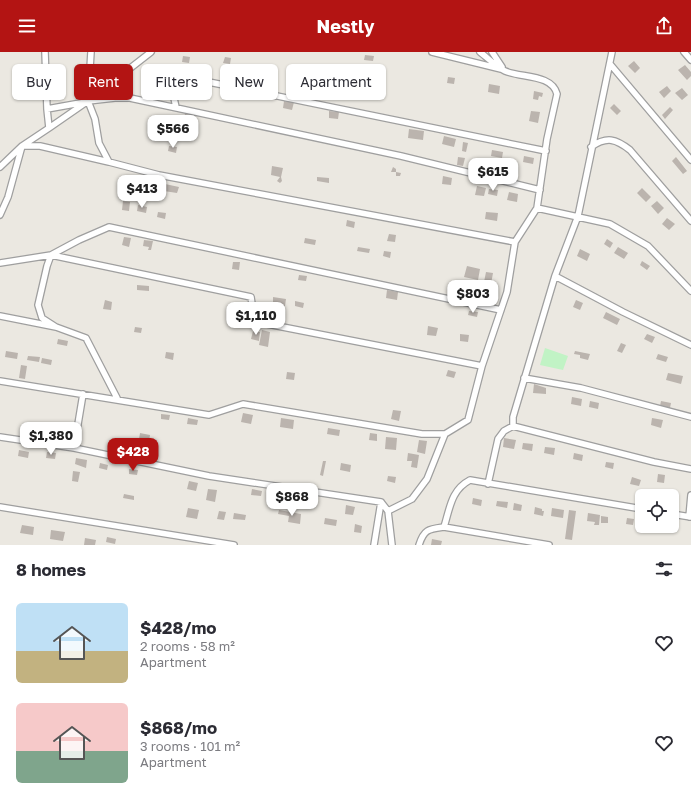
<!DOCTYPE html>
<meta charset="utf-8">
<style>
body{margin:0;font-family:"Golos Text",sans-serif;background:#f2f2f3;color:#2b2b33;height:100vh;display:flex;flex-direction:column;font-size:15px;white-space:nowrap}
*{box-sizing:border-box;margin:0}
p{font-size:13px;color:#7c7c81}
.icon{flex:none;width:22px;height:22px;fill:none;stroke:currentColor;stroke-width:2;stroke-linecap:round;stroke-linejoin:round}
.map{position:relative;height:493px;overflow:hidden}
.side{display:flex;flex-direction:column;background:#fff;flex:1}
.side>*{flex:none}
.banner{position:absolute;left:12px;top:12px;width:400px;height:36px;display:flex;gap:8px}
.fabs{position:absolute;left:635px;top:437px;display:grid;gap:8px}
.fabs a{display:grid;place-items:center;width:44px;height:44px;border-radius:6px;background:#fff;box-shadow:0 1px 3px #0004;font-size:20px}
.price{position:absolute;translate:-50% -34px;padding:0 9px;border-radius:8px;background:#fff;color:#222;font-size:13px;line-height:26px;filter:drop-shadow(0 1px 2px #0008)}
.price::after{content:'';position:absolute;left:50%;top:24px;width:12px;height:9px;margin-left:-6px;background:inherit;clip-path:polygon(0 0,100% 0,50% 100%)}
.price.selected{background:#b31413;color:#fff}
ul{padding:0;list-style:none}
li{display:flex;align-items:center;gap:12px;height:100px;padding:0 16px}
li span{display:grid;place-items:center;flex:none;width:112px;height:80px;border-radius:6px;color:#555}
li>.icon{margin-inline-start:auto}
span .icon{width:48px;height:48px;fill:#fffc;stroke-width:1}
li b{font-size:17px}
h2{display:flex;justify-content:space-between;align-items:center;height:48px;padding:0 16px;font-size:17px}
.pill{padding:0 14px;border-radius:6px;background:#fff;box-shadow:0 1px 3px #0004;font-size:14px;line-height:36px}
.pill.selected{background:#b31413;color:#fff}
header{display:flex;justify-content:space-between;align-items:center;height:52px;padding:0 16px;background:#b31413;color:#fff;font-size:18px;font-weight:700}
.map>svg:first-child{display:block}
.park{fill:#c1f3c5}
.building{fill:#bbb4ae}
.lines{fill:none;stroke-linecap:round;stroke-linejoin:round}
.minor-casing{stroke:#9f9f9f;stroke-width:8}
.minor{stroke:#fff;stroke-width:5.5}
</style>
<header><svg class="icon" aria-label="menu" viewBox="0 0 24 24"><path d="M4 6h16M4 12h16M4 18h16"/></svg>Nestly<svg class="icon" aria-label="share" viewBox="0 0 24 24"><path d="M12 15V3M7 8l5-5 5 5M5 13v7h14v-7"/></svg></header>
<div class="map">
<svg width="691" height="493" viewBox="0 0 691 493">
<rect width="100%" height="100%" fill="#ebe8e1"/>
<path class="park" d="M545,296L568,304L563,318L540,313Z"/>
<path class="building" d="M365,3L374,4L373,9L364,8Z
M183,4L190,5L189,11L182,10Z
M225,5L231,6L230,12L223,11Z
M634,9L640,16L635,21L628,14Z
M685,13L691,20V24L687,28L678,18Z
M288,15L297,17L296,24L287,22Z
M323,23L337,24L335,32L322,29Z
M339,24L348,27L347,33L337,32Z
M448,25L455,26L454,32L447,31Z
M489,32L500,34L499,42L488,40Z
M667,34L671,39L664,46L659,40Z
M682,36L688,43L682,48L675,41Z
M534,39L543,41L542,45L539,44L538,48L533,47Z
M232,40L239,41L238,47L231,46Z
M284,49L294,50L292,58L283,56Z
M614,52L621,59L617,63L610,56Z
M670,55L673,58L665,67L662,63Z
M329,59L339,60L338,67L329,66Z
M531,59L540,60L538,71L529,69Z
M185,62L190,63L188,72L175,69L176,64L184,65Z
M172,74L179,76L178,82L171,80Z
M409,77L424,79L423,88L408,86Z
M444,84L456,87L454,95L442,92Z
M463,90L468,91L466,100L462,99Z
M169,94L177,95L176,101L168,99Z
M492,98L503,100L502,106L491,104Z
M524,104L534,106L533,112L523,110Z
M458,105L465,106L463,114L457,113Z
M676,105L687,119L683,122L672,109Z
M272,114L283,116L281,125L282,129L280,131L277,129L280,125L271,123Z
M393,115L396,117V120L401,121L400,124H396V120H391Z
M443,124L452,126L451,133L442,132Z
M317,125L329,126V131L317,129Z
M165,132L179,135L177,141L164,139Z
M477,134L486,136L484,144L475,143Z
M642,136L651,145L646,150L637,141Z
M489,137L498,138L497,144L488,142Z
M509,140L518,142L517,150L507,148Z
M123,149L130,150L129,159L122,158Z
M657,149L664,156L658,162L651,154Z
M138,153L147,155L146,161L137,159Z
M158,160L166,161L165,167L157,165Z
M486,160L498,161L497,169L485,167Z
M667,166L675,172L669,178L662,172Z
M347,168L355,170L354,176L346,174Z
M389,182L396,183L395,190L387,189Z
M124,185L131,186L129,195L122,193Z
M305,186L316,188L315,193L304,191Z
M607,187L613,191L610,196L604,192Z
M144,188L153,189L151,198H148L149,195L143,194Z
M358,195L370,197L369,201L357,199Z
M618,195L628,201L624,207L614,201Z
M580,197L590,202L587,209L577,204Z
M384,199L391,200L390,206L383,204Z
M642,209L650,214L647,218L640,213Z
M233,210H240L239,218L232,217Z
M467,214L480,217L478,228L464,225Z
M486,220L493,221L491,232L484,230Z
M299,223L307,224L306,229L298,228Z
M137,233L149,234V239L137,238Z
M387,238L398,240L397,248L386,246Z
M273,245L286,247L285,254L273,252Z
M105,248L112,250L111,258L103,257Z
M576,248L583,251L580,258L573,255Z
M295,249L304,251L303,256L295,254Z
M469,259L478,260L477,265L468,263Z
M606,260L620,267L617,273L603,266Z
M428,274L438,276L436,284L427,283Z
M135,275L142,276L141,281L134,280Z
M262,278L270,280L268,295L259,293Z
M253,279L260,280L259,289L251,287Z
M460,282L469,283L468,290L460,289Z
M647,282L655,285L652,291L644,287Z
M58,287L68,289L67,294L57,292Z
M621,291L626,293L622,301L617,299Z
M6,299L18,301L17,307L5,305Z
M575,299L590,302L588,308L580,306V303L574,302Z
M166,300L174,301L173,308L165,306Z
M658,302L668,305L666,310L656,307Z
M28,304L40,305L39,310L27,308Z
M42,306L52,308L51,313L41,311Z
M21,313L27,314L25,327L19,326Z
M448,318L456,320L454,326L446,324Z
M287,320L295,321L294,328L286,327Z
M668,321L683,324L681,332L666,328Z
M534,332L546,336V342L533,341Z
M572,345L582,347L581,354L571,352Z
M590,349L599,351L598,357L589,355Z
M661,349L671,351L670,356L660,354Z
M393,358L401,359L399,369L391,367Z
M243,361L253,363L251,372L241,370Z
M161,362L170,363L169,368L161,367Z
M188,366L198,368L197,373L187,372Z
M281,366L294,368L293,377L280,375Z
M652,366L663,368L661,376L651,373Z
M328,376L340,378L339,384L327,382Z
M140,381L150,383L149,389L139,387Z
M370,381L377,382V389L369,388Z
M386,385L397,386L396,398L385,397Z
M504,386L516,388L514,397L503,395Z
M419,388L427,389L425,402L417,400Z
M523,391L533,392L532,399L522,397Z
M545,395L555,396L554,403L544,401Z
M19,398L29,400L28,406L18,404Z
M47,400L56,401L55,407L46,406Z
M408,401L419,403L417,416L411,415L412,409H407Z
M574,401L583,403L582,409L573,407Z
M76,406L87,408L86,416L75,412Z
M323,409H326L323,424L320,423Z
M606,410L614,411L613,417L605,415Z
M100,411L108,413L107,418L99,416Z
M341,411L351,413L350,420L340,418Z
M129,417L138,418L137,423L129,422Z
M73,419L80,420L78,430L72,429Z
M658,422L665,423L664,431L657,430Z
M388,424L396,425L395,431L387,429Z
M632,425L641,428L639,434L630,432Z
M189,429L198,431L196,439L187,437Z
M208,437L217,438L215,450L206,448Z
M252,437L262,439L261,444L251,443Z
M124,442L134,444V448L123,446Z
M473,446L482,448L481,454L472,452Z
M497,449L508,450L507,456L496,454Z
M514,451L522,453L521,459L513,458Z
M346,453L355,455L353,463L345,462Z
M535,455L542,457V459H544L543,464L534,462Z
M188,456L199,458L197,467L186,465Z
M552,456L564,458L563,466L551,464Z
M279,458L301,462L300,472L288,470L289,464L278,462Z
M569,458L576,459L572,488L565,487Z
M219,459L226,460L224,468L217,467Z
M234,461L246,463L245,468L233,467Z
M588,461L600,463L599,473H594L595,470L587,469Z
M601,464L608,465V471H601Z
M325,466L337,468L336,474L324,472Z
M627,466L634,467L633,473L626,472Z
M355,472L362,474L361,481L354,480Z
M22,473L34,475L33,483L20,481Z
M51,478L65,480L63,489L50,487Z
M107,485L116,487L115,492L106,490Z
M85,486L96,488L95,493H84Z
M432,487L442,489L441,493H431Z"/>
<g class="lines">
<g class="minor-casing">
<path id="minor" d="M432,0L501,17
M492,0L502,15
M684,0L691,8
M610,12L691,108
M88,49L91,0
M176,55L173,42L175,29L184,23L194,27L546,99
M47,57L86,50
M49,76L88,49L151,0
M591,95C607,84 616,87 630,98L691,169
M0,115L22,94L49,76L47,57L45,0
M537,156L610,172L648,194L691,239
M0,163L8,145L22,94H40L109,110
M515,190L159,123L109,110L99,91L95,67L88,49L115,46H130L401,104L540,138
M0,211L51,203L251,245L254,266L257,270L482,314
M555,224L623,260L691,293
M0,264L56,275L86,286L117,346
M56,275L42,266L38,253L47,214L51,203L79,188L109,175L501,258
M524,326L581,336L691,365
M0,329L209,363L243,352L422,382H445L468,368L482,314L507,240L515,190L537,156L547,87L557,42C552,22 521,26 505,19C496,15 488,6 480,0
M513,374V365L555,224L578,164L612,0
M0,385L74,396L209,424L381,450L388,459L392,493
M74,396L83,342
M488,432L498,387L504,379L513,374L654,410L691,417
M0,455L234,493
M388,459L412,447L427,427L445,382
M672,462L691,465
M689,465L691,443
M444,475L549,493
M374,493L381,450
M419,493C424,477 429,477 444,475C450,456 451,438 470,428L642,457"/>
</g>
<use href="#minor" class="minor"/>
</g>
</svg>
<div class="fabs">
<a><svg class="icon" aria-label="locate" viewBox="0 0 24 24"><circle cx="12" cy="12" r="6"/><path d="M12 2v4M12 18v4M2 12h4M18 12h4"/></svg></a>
</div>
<b class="price" style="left:173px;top:97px">$566</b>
<b class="price" style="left:493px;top:140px">$615</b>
<b class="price" style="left:142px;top:157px">$413</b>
<b class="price" style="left:473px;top:262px">$803</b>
<b class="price" style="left:256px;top:284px">$1,110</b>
<b class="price" style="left:51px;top:404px">$1,380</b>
<b class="price selected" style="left:133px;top:420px">$428</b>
<b class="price" style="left:292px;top:465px">$868</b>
<div class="banner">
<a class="pill">Buy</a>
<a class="pill selected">Rent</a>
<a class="pill">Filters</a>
<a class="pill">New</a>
<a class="pill">Apartment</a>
</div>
</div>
<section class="side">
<h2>8 homes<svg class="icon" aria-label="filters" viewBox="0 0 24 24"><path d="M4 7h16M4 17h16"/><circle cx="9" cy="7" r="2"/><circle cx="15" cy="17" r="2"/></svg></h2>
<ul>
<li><span style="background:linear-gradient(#bfe0f5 60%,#c2b280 0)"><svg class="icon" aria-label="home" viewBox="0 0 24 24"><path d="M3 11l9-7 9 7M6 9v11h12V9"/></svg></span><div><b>$428/mo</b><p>2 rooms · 58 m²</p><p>Apartment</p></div><svg class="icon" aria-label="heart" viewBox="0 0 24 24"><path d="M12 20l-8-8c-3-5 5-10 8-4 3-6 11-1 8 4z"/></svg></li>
<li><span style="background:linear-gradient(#f6c9c9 60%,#7fa58c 0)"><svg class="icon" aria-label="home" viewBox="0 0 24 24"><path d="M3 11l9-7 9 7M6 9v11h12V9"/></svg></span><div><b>$868/mo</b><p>3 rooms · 101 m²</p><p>Apartment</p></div><svg class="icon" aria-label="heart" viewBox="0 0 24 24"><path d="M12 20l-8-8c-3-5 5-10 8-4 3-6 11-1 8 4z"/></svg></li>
</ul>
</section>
